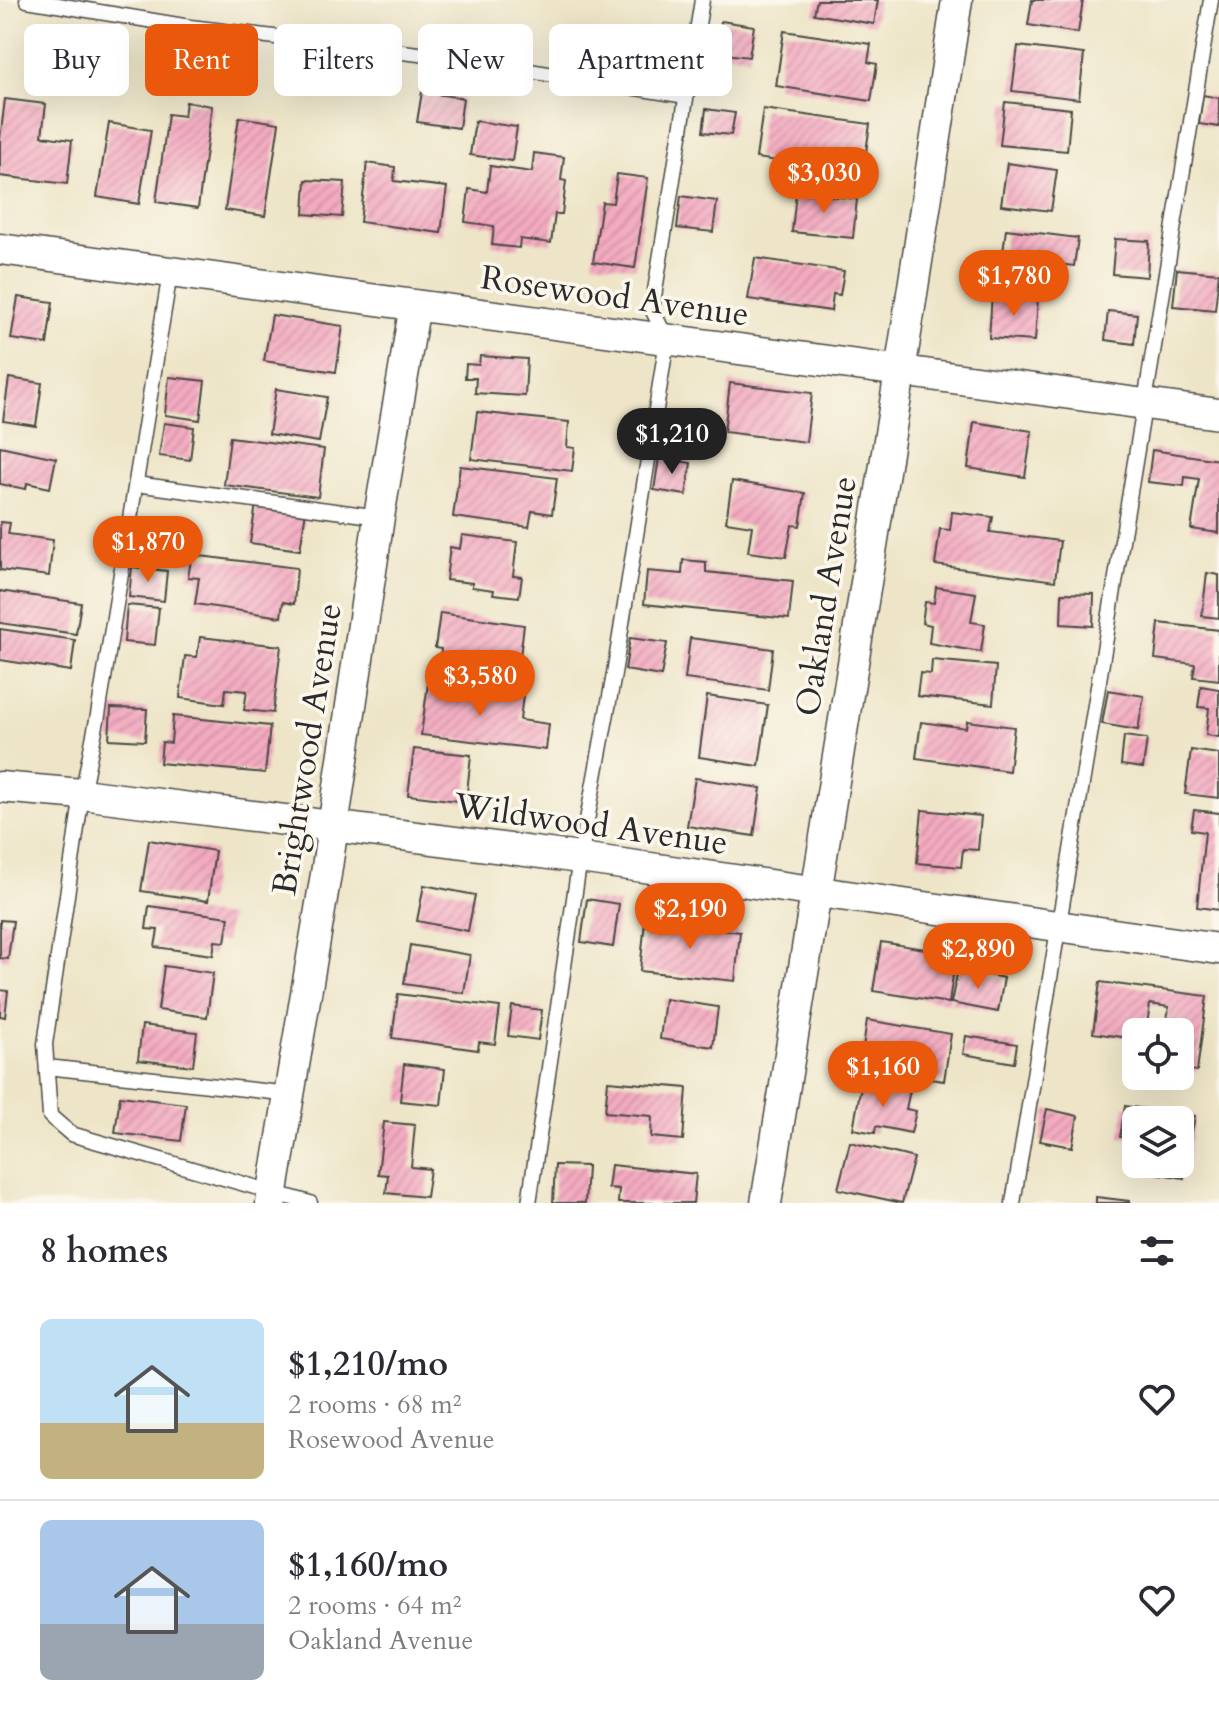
<!DOCTYPE html>
<meta charset="utf-8">
<style>
body{margin:0;font-family:Cardo,serif;background:#f7f7f7;color:#2b2b33;height:100vh;display:flex;flex-direction:column;font-size:30px;white-space:nowrap}
*{box-sizing:border-box;margin:0}
p{font-size:26px;color:#7c7c81}
.icon{flex:none;width:44px;height:44px;fill:none;stroke:currentColor;stroke-width:2;stroke-linecap:round;stroke-linejoin:round}
.map{position:relative;height:1203px;overflow:hidden}
.details{display:flex;flex-direction:column;background:#fff;flex:1}
.details>*{flex:none}
.hud{position:absolute;left:24px;top:24px;width:800px;height:72px;display:flex;gap:16px}
.tools{position:absolute;left:1122px;top:1018px;display:grid;gap:16px}
.tools a{display:grid;place-items:center;width:72px;height:72px;border-radius:12px;background:#fff;box-shadow:0 8px 32px #0002;font-size:40px}
.price{position:absolute;translate:-50% -68px;padding:0 18px;border-radius:28px;background:#ea580c;color:#fff;font-size:26px;line-height:52px;filter:drop-shadow(0 2px 4px #0008)}
.price::after{content:'';position:absolute;left:50%;top:48px;width:24px;height:18px;margin-left:-12px;background:inherit;clip-path:polygon(0 0,100% 0,50% 100%)}
.price.selected{background:#222;color:#fff}
ul{padding:0;list-style:none}
li{display:flex;align-items:center;gap:24px;height:200px;padding:0 40px}
li+li{border-top:2px solid #e1e1e2}
li span{display:grid;place-items:center;flex:none;width:224px;height:160px;border-radius:12px;color:#555}
li>.icon{margin-inline-start:auto}
span .icon{width:96px;height:96px;fill:#fffc;stroke-width:1}
li b{font-size:34px}
h2{display:flex;justify-content:space-between;align-items:center;height:96px;padding:0 40px;font-size:34px}
.chip{padding:0 28px;border-radius:12px;background:#fff;box-shadow:0 8px 32px #0002;font-size:28px;line-height:72px}
.chip.selected{background:#ea580c;color:#fff}
.map>svg:first-child{display:block}
.building{fill:url(#building-hatch)}
.lines{fill:none;stroke-linecap:round;stroke-linejoin:round}
.lane-casing{stroke:#484743;stroke-width:17}
.street-casing{stroke:#484743;stroke-width:33}
.lane{stroke:#fff;stroke-width:14}
.street{stroke:#fff;stroke-width:30}
.labels{text-anchor:middle;stroke-width:7;stroke-linejoin:round;paint-order:stroke}
.street-label{font-size:34px;fill:#2b2b2b;stroke:#fbf7ec}
</style>
<div class="map">
<svg width="1219" height="1203" viewBox="0 0 1219 1203">
<defs>
<pattern id="building-hatch" width="6" height="6" patternUnits="userSpaceOnUse" patternTransform="scale(2)"><rect width="6" height="6" fill="#f3aac0"/><path d="M-1 1l2-2M0 6l6-6M5 7l2-2" fill="none" stroke="#d092a5"/></pattern>
</defs>
<rect width="100%" height="100%" fill="#fbf7ec"/>
<filter id="ink" filterUnits="userSpaceOnUse"><feTurbulence type="fractalNoise" baseFrequency=".0125" numOctaves="2"/><feDisplacementMap in="SourceGraphic" scale="16" xChannelSelector="R" yChannelSelector="G"/><feConvolveMatrix kernelMatrix="1 2 1 2 8 2 1 2 1" color-interpolation-filters="sRGB"/></filter>
<filter id="wash" filterUnits="userSpaceOnUse"><feTurbulence type="fractalNoise" baseFrequency=".006" numOctaves="4" result="noise"/><feDisplacementMap in="SourceGraphic" scale="32" xChannelSelector="R" yChannelSelector="G"/><feGaussianBlur stdDeviation="1.8" result="paint"/><feColorMatrix in="noise" values="0 0 0 0 0 0 0 0 0 0 0 0 0 0 0 0 0 1.4 0 .05"/><feComposite in="paint" operator="in"/></filter>
<g filter="url(#wash)">
<rect width="100%" height="100%" fill="#eee5c8"/>
<g id="blocks">
<path class="building" d="M817,0H878L874,24L814,14Z
M1032,0H1083L1078,33L1028,25Z
M721,21L754,26L749,57L717,53Z
M784,31L871,44L868,62L877,64L871,101L776,86Z
M1018,46L1084,54L1079,99L1012,91Z
M422,92L463,98L459,128L417,122Z
M1203,95L1219,98V127L1199,124Z
M5,99L46,104L42,136L72,140L67,184L0,176V140Z
M186,102L212,106L198,208L156,202L168,114L184,116Z
M1005,102L1071,109L1067,151L1000,145Z
M706,109L735,113L731,135L703,132Z
M763,109L870,124L863,173L756,158Z
M239,117L279,123L265,216L225,210Z
M475,121L517,127L512,161L470,155Z
M109,123L151,130L139,204L97,197Z
M534,153L564,157L561,180L566,181L562,214H555L551,243L520,239L519,248L492,245L494,226L465,222L469,189L487,192L490,166L532,172Z
M367,163L395,167L394,181L447,187L441,233L360,222Z
M1007,163L1057,170L1051,211L1001,205Z
M617,174L648,178L635,268L593,262L602,202L613,203Z
M306,180L345,182L342,217L304,214Z
M796,192L857,199L853,238L792,232Z
M681,196L717,201L713,232L677,228Z
M1006,229L1078,238L1074,266L1058,264L1057,276L1001,269Z
M1115,239L1149,241L1147,277L1112,274Z
M755,258L844,271L840,295L833,294L831,311L748,299Z
M1177,269L1219,273L1215,310L1173,306Z
M992,294L1038,297L1035,341L989,338Z
M18,297L53,302L47,344L11,339Z
M1108,311L1137,314L1134,344L1105,340Z
M272,315L343,326L336,372L264,361Z
M480,356L527,359L525,396L475,393L476,378H465L466,364L479,365Z
M169,377L205,381L200,420L165,415Z
M9,378L42,383L36,426L3,421Z
M730,383L812,393L806,442L724,432Z
M276,389L327,397L319,442L269,434Z
M477,412L569,422L567,447L575,448L572,471L471,459Z
M974,422L1032,431L1025,477L968,468Z
M164,423L194,427L190,460L159,456Z
M230,437L324,449L318,497L224,485Z
M0,446L56,458L50,488L27,483L26,489L0,484Z
M1152,450L1219,460V533L1191,529L1199,479L1185,477L1184,486L1148,482Z
M659,458L691,463L686,495L654,490Z
M460,466L557,478L552,514L532,511L529,527L453,517Z
M732,481L805,493L800,526L792,525L786,557L748,552L752,526L726,522Z
M256,504L306,511L300,550L250,543Z
M952,512L993,517L990,532L1060,541L1055,581L935,565L940,529L950,530Z
M0,522L10,523L8,534L53,540L49,576L0,570Z
M462,535L517,542L513,576L522,577L519,597L493,594L494,590L472,587V583L446,580L450,547L460,549Z
M192,555L297,568L294,604L283,602L281,617L195,604L199,578L188,577Z
M683,560L706,562V572L793,581L789,619L644,604L647,571L682,574Z
M132,567L167,571L164,601L129,597Z
M1207,573L1219,575V618L1202,616Z
M936,587L976,593L971,622L985,624L981,652L929,643L931,625L922,623L925,602L934,603Z
M0,591L81,603L76,634L0,623Z
M1062,593L1094,594L1093,626L1061,624Z
M127,605L159,608L155,645L124,642Z
M440,613L524,625L517,680L439,670L441,649L435,648Z
M1159,623L1219,630V680L1193,677L1195,664L1155,659Z
M0,629L75,640L71,671L0,660Z
M200,637L281,646L273,713L244,710L247,691L226,689L224,704L180,698L185,656L197,657Z
M630,638L667,643L661,676L625,670Z
M690,638L773,649L768,690L685,679Z
M932,660L996,666L993,704L917,696L920,673L931,674Z
M428,683L523,695L520,720L549,724L546,750L421,735Z
M1201,686L1219,689V737L1206,735L1209,708L1198,707Z
M1108,690L1144,696L1138,730L1102,724Z
M707,696L768,705L759,766L699,757Z
M111,708L147,709L145,741L109,739Z
M173,716L270,726L265,773L160,763L162,742L171,743Z
M967,721L1014,727L1009,771L916,758L921,722L966,728Z
M1124,736L1147,739L1143,768L1121,765Z
M414,749L471,755L466,802L408,795Z
M1191,750L1219,754V798L1185,794Z
M695,778L761,788L754,836L687,826Z
M922,810L981,816L978,850L963,849L961,867L917,863Z
M1194,810L1219,813V910L1197,907L1205,832L1191,830Z
M149,840L215,851L208,901L141,891Z
M424,885L475,895L468,931L417,921Z
M587,899L619,904L613,947L581,942Z
M149,906L229,917L225,942L215,941L213,955L155,947L158,930L146,929Z
M0,920L13,921L8,959L0,958Z
M645,921L740,932L735,981L640,971Z
M881,942L956,954L949,1003L873,991Z
M410,945L470,955L464,993L404,984Z
M164,966L213,973L207,1017L158,1010Z
M958,969L1004,978L998,1012L951,1003Z
M1100,982L1207,996L1197,1071L1180,1069V1032H1165L1169,1007L1150,1004L1146,1032H1136V1039L1093,1033Z
M0,990L8,991L5,1017L0,1016Z
M398,994L500,1007L495,1044L479,1042L478,1050L392,1038Z
M665,999L718,1007L713,1047L660,1039Z
M512,1006L542,1010L538,1040L508,1036Z
M867,1020L951,1034L944,1081L860,1068Z
M142,1025L197,1032L193,1066L138,1060Z
M966,1036L1017,1044L1014,1063L963,1054Z
M404,1064L445,1069L441,1105L400,1101Z
M608,1081L687,1088L683,1140L651,1137L652,1116L605,1112Z
M862,1081L910,1090L906,1109L916,1111L911,1133L876,1126L875,1133L853,1129Z
M120,1096L186,1104L181,1141L115,1133Z
M1125,1106L1195,1116L1184,1178L1142,1171L1143,1164H1180V1120H1136V1140L1120,1137Z
M1047,1109L1078,1116L1072,1147L1040,1141Z
M384,1122L415,1125L411,1167L430,1169L426,1197L386,1193L388,1175L378,1174Z
M850,1142L914,1158L902,1203L838,1189Z
M555,1165L587,1166L585,1203H553Z
M611,1165L696,1174L693,1203H618L619,1189L608,1188Z
M1096,1197L1129,1201V1203H1096Z"/>
</g>
</g>
<g filter="url(#ink)">
<use href="#blocks" fill-opacity="0" stroke="#484743" stroke-width="2"/>
<g class="lines">
<g class="lane-casing">
<path id="lane" d="M27,0L190,27L436,56L686,96
M170,273L98,715L82,794L45,1044L50,1116L71,1134L310,1203
M136,484L379,517
M47,1067L290,1094
M529,1203L580,858L613,680L667,340L652,309L702,0
M1013,1203L1211,0"/>
</g>
<g class="street-casing">
<path id="street" d="M0,249L1219,414
M0,787L82,794L580,858L1219,949
M271,1203L326,874L379,517L415,305
M766,1203L900,372L957,0"/>
</g>
<use href="#lane" class="lane"/>
<use href="#street" class="street"/>
</g>
</g>
<g class="labels">
<g class="street-label">
<text transform="translate(615 295) rotate(8)" y="12">Rosewood Avenue</text>
<text transform="translate(825 596) rotate(-81)" y="12">Oakland Avenue</text>
<text transform="translate(306 749) rotate(-81)" y="12">Brightwood Avenue</text>
<text transform="translate(591 823) rotate(8)" y="12">Wildwood Avenue</text>
</g>
</g>
</svg>
<div class="tools">
<a><svg class="icon" aria-label="locate" viewBox="0 0 24 24"><circle cx="12" cy="12" r="6"/><path d="M12 2v4M12 18v4M2 12h4M18 12h4"/></svg></a>
<a><svg class="icon" aria-label="layers" viewBox="0 0 24 24"><path d="M12 4l9 5-9 5-9-5zM3 14l9 5 9-5"/></svg></a>
</div>
<b class="price" style="left:824px;top:215px">$3,030</b>
<b class="price" style="left:1014px;top:318px">$1,780</b>
<b class="price selected" style="left:672px;top:476px">$1,210</b>
<b class="price" style="left:148px;top:584px">$1,870</b>
<b class="price" style="left:480px;top:718px">$3,580</b>
<b class="price" style="left:690px;top:951px">$2,190</b>
<b class="price" style="left:978px;top:991px">$2,890</b>
<b class="price" style="left:883px;top:1109px">$1,160</b>
<div class="hud">
<a class="chip">Buy</a>
<a class="chip selected">Rent</a>
<a class="chip">Filters</a>
<a class="chip">New</a>
<a class="chip">Apartment</a>
</div>
</div>
<section class="details">
<h2>8 homes<svg class="icon" aria-label="filters" viewBox="0 0 24 24"><path d="M4 7h16M4 17h16"/><circle cx="9" cy="7" r="2"/><circle cx="15" cy="17" r="2"/></svg></h2>
<ul>
<li><span style="background:linear-gradient(#bfe0f5 65%,#c2b280 0)"><svg class="icon" aria-label="home" viewBox="0 0 24 24"><path d="M3 11l9-7 9 7M6 9v11h12V9"/></svg></span><div><b>$1,210/mo</b><p>2 rooms · 68 m²</p><p>Rosewood Avenue</p></div><svg class="icon" aria-label="heart" viewBox="0 0 24 24"><path d="M12 20l-8-8c-3-5 5-10 8-4 3-6 11-1 8 4z"/></svg></li>
<li><span style="background:linear-gradient(#a9c7e8 65%,#9aa5b1 0)"><svg class="icon" aria-label="home" viewBox="0 0 24 24"><path d="M3 11l9-7 9 7M6 9v11h12V9"/></svg></span><div><b>$1,160/mo</b><p>2 rooms · 64 m²</p><p>Oakland Avenue</p></div><svg class="icon" aria-label="heart" viewBox="0 0 24 24"><path d="M12 20l-8-8c-3-5 5-10 8-4 3-6 11-1 8 4z"/></svg></li>
</ul>
</section>
